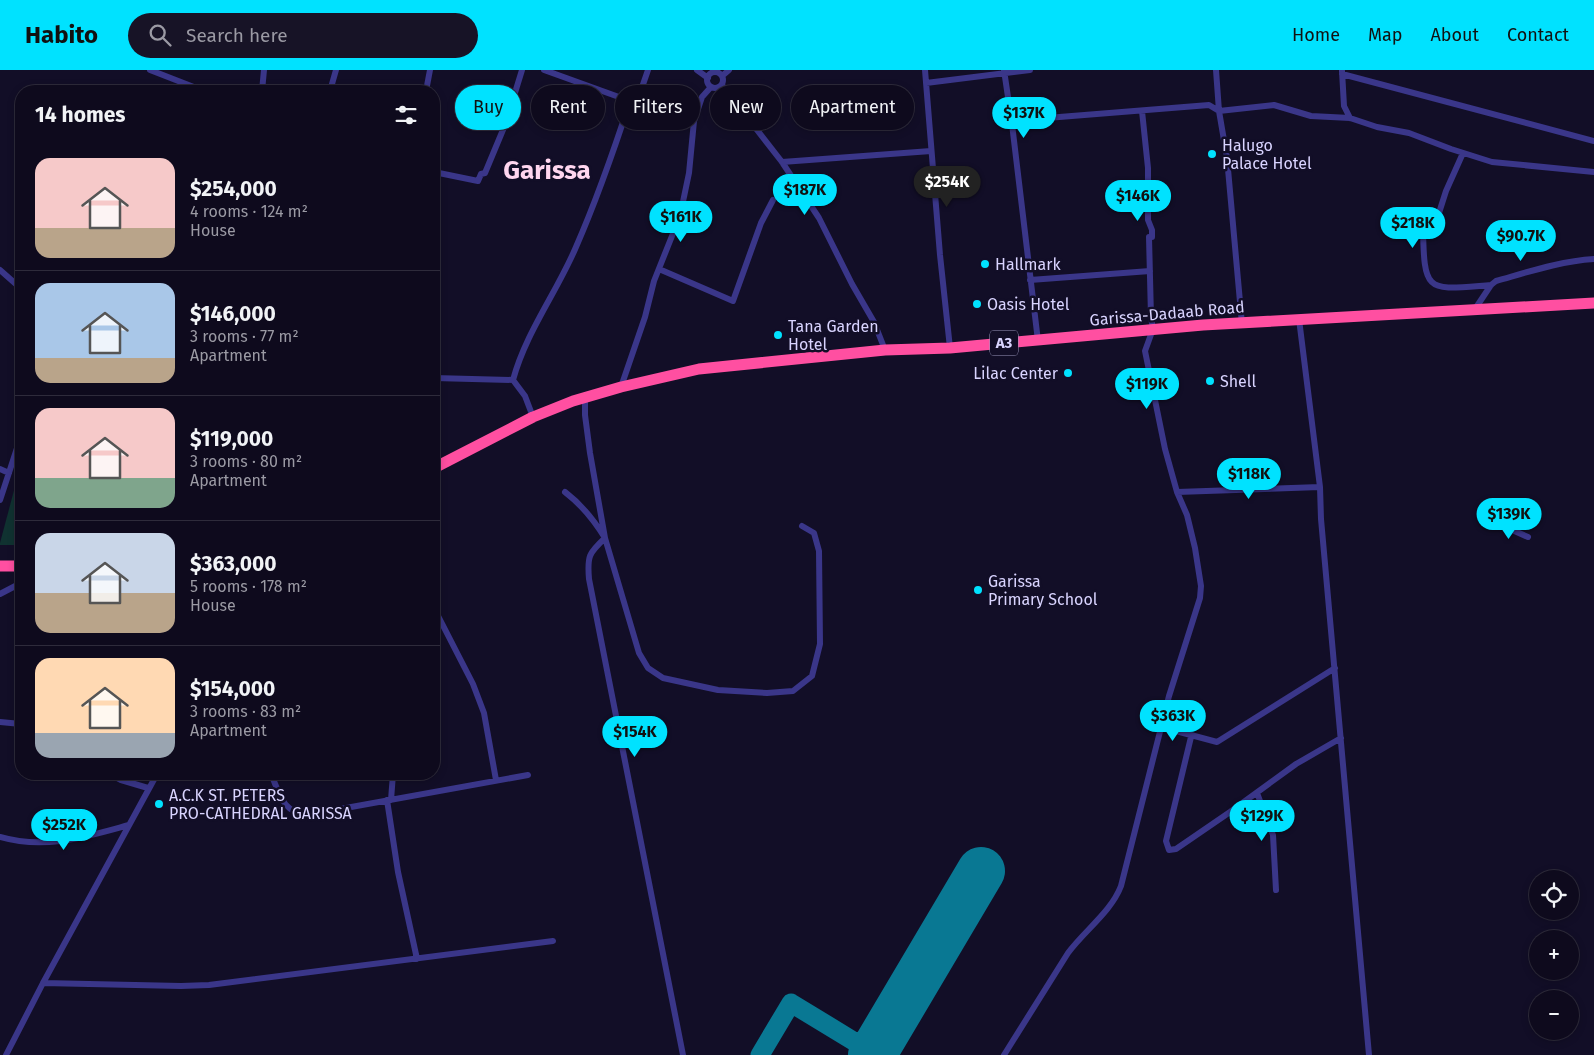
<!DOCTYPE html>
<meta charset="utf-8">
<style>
body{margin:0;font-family:"Fira Sans",sans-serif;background:#171326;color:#f1f3f6;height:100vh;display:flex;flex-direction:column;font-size:19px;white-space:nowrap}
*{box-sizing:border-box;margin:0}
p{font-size:16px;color:#9b9aa4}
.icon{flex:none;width:28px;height:28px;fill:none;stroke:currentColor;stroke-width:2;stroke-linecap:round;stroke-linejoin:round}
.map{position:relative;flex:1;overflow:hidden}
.sheet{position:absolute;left:15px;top:15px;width:425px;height:695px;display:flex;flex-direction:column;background:#0e0a1d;border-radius:20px;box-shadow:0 2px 8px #0003,0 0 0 1px #2e2b3b}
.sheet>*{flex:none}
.hud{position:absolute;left:455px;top:15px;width:475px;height:45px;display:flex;gap:10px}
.buttons{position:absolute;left:1529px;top:800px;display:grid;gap:10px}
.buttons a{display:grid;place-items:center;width:50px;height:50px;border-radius:50%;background:#0e0a1d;box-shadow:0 2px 8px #0003,0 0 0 1px #2e2b3b;font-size:25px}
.price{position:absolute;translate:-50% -42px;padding:0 11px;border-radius:18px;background:#00e2ff;color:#111;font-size:16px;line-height:32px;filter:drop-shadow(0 1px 2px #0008)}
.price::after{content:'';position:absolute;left:50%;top:30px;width:15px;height:11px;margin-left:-8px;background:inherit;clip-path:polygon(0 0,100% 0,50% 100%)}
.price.selected{background:#222;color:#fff}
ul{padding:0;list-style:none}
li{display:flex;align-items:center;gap:15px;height:125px;padding:0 20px}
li+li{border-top:1px solid #2e2b3b}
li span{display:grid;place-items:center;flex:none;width:140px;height:100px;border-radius:15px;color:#555}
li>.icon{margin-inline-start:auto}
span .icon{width:60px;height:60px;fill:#fffc;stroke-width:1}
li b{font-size:21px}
h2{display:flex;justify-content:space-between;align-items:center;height:60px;padding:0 20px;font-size:21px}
.pill{padding:0 18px;border-radius:22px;background:#0e0a1d;box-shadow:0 2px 8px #0003,0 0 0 1px #2e2b3b;font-size:18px;line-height:45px}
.pill.selected{background:#00e2ff;color:#111}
header{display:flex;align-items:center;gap:30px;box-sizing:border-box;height:70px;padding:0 25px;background:#00e2ff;color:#111}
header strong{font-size:24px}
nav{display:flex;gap:28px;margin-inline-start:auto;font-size:18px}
.search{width:350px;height:45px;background:#171326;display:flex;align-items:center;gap:12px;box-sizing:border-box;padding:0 18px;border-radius:28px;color:#9b9aa4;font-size:19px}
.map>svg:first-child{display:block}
.green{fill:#103231}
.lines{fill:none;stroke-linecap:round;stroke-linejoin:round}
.taxiway{stroke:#097893;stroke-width:19}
.runway{stroke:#097893;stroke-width:48}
.street{stroke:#3a3689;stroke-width:6}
.highway{stroke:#ff4fa1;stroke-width:11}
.poi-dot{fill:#00e2ff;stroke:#120e27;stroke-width:2}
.labels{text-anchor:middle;stroke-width:5;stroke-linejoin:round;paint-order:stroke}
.shield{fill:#120e27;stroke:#9d99be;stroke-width:1}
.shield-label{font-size:15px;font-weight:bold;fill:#d9d4ff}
.poi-label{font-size:16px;fill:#d9d4ff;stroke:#120e27;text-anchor:start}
.street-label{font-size:16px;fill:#d9d4ff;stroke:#120e27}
.town-label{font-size:26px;font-weight:bold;fill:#ffd6ef;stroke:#120e27}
</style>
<header>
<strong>Habito</strong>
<div class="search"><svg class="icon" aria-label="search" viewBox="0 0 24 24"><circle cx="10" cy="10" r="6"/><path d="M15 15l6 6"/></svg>Search here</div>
<nav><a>Home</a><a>Map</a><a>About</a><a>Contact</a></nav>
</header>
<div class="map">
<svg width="1594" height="985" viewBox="0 0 1594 985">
<rect width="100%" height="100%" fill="#120e27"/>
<path class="green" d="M21,394V475H0V473Z"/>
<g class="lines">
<path class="taxiway" d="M760,985L791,933L855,972L871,969"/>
<path class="runway" d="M872,985L981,801"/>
<path class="street" d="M150,0L204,21
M544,0L630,31
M697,0L708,8
M925,0L940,185L950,278
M1004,0L1012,54
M1216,0L1219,41L1227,88L1242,254
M1342,1L1344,36L1350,48
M707 10a8 8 0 1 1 16 0a8 8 0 1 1-16 0Z
M1342,4L1594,71
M722,6L729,0
M926,13L1030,0
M722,15L782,92L819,148L852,214L874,252L885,280
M262,21L264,0
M330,21L336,0
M426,21L430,0
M1463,83L1446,121L1438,146L1434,151L1423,157C1424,225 1427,220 1491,215
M782,92L931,81
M434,102L478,111L481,104L485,103L505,55L522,0
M659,199L733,231L761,153L773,130
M0,200L17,215L21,224
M1030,210L1150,201
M1475,239L1491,215L1496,211C1528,202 1561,191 1594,189
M1299,249L1320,417L1321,449L1369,985
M1038,271L1012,54L1022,50L1209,35L1219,41L1274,35L1311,46L1350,48L1377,57L1409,63L1451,79L1492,92L1594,102
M434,308L513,310
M621,317L645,247L654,211L680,146L689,103L694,51L702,27L711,17
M585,328V345L590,383L605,468L639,583L648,598L663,608L718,620L767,623L793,621L812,606L820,574L819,481L814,463L802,456
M533,347L525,326L513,310C526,262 557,222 576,177C597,129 614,80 630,31L639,26L648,0
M0,399L9,403
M565,422C582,435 594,450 605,468C589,483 587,486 589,509L683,985
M1177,422L1320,417
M0,430L21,366
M1499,454L1528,467
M0,524L21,513
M434,538L473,614L484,643L496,710
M0,652L21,654
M1161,657L1217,672L1335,598
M1191,667L1166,771L1169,780L1176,779L1230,742L1296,694L1341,668
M110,704L121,710L148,718
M271,704C280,724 282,742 307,745L528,705
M1257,723L1273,765L1276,820
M387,730L398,802L417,889
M391,730L393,704
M0,767C45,780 85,767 129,755
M43,913L181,916L209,915L553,871
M6,985L43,913L157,704
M1004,985L1068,883C1085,860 1111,842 1121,816L1169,626L1200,528L1201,516L1195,478L1187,445L1177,422L1165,379L1145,281L1153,259L1151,247L1149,167H1152V160L1148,150V98L1142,41"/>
<path class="highway" d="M434,398L533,347L573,331L621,317L699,299L885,280L950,278L1203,255L1594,233
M0,496H21"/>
</g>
<g class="poi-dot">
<circle cx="1212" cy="84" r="5"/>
<circle cx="985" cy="194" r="5"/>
<circle cx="977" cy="234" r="5"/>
<circle cx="778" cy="265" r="5"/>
<circle cx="1068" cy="303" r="5"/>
<circle cx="1210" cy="311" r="5"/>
<circle cx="978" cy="520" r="5"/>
<circle cx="159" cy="734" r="5"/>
</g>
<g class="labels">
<rect class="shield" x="990" y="260.5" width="28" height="25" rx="4"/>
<g class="shield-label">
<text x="1004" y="278">A3</text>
</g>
<g class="poi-label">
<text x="1222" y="81">Halugo<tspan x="1222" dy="18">Palace Hotel</tspan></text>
<text x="995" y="200">Hallmark</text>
<text x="987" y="240">Oasis Hotel</text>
<text x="788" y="262">Tana Garden<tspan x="788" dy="18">Hotel</tspan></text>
<text x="1058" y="309" text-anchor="end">Lilac Center</text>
<text x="1220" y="317">Shell</text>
<text x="988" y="517">Garissa<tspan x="988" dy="18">Primary School</tspan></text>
<text x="169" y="731">A.C.K ST. PETERS<tspan x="169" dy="18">PRO-CATHEDRAL GARISSA</tspan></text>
</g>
<g class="street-label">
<text transform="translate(1167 243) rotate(-5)" y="6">Garissa-Dadaab Road</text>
</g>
<g class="town-label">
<text x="547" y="109">Garissa</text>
</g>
</g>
</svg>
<div class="buttons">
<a><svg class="icon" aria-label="locate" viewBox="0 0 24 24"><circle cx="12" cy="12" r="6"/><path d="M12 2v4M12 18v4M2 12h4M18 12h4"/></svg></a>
<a>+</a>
<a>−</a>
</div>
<b class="price" style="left:1024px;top:69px">$137K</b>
<b class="price selected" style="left:947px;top:138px">$254K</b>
<b class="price" style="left:805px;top:146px">$187K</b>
<b class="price" style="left:1138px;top:152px">$146K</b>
<b class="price" style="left:681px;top:173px">$161K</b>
<b class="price" style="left:1413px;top:179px">$218K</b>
<b class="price" style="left:1521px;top:192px">$90.7K</b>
<b class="price" style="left:1147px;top:340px">$119K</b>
<b class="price" style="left:1249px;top:430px">$118K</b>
<b class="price" style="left:1509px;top:470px">$139K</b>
<b class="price" style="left:1173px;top:672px">$363K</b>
<b class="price" style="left:635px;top:688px">$154K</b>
<b class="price" style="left:1262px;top:772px">$129K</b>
<b class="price" style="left:64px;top:781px">$252K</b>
<div class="hud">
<a class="pill selected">Buy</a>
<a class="pill">Rent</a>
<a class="pill">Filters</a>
<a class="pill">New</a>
<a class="pill">Apartment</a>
</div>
<section class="sheet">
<h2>14 homes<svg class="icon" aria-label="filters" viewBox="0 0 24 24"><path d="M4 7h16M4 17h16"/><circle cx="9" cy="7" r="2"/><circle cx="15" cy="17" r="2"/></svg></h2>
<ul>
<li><span style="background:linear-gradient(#f6c9c9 70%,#b9a48a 0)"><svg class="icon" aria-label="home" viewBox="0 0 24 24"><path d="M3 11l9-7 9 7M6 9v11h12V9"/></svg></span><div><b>$254,000</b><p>4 rooms · 124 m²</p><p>House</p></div></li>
<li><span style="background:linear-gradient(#a9c7e8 75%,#b9a48a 0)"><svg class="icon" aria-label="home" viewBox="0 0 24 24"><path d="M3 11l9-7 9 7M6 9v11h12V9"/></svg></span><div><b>$146,000</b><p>3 rooms · 77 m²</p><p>Apartment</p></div></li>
<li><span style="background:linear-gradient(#f6c9c9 70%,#7fa58c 0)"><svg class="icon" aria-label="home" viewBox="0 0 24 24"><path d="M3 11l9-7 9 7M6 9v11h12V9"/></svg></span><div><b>$119,000</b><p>3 rooms · 80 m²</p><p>Apartment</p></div></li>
<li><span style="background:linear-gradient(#c9d6e8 60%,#b9a48a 0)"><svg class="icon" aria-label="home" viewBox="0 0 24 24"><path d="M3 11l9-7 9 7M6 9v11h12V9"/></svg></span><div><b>$363,000</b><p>5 rooms · 178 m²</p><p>House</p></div></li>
<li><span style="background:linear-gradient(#ffd9b3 75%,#9aa5b1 0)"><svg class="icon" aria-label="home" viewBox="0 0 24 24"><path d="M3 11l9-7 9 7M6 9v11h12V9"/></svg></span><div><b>$154,000</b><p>3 rooms · 83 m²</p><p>Apartment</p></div></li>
</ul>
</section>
</div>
